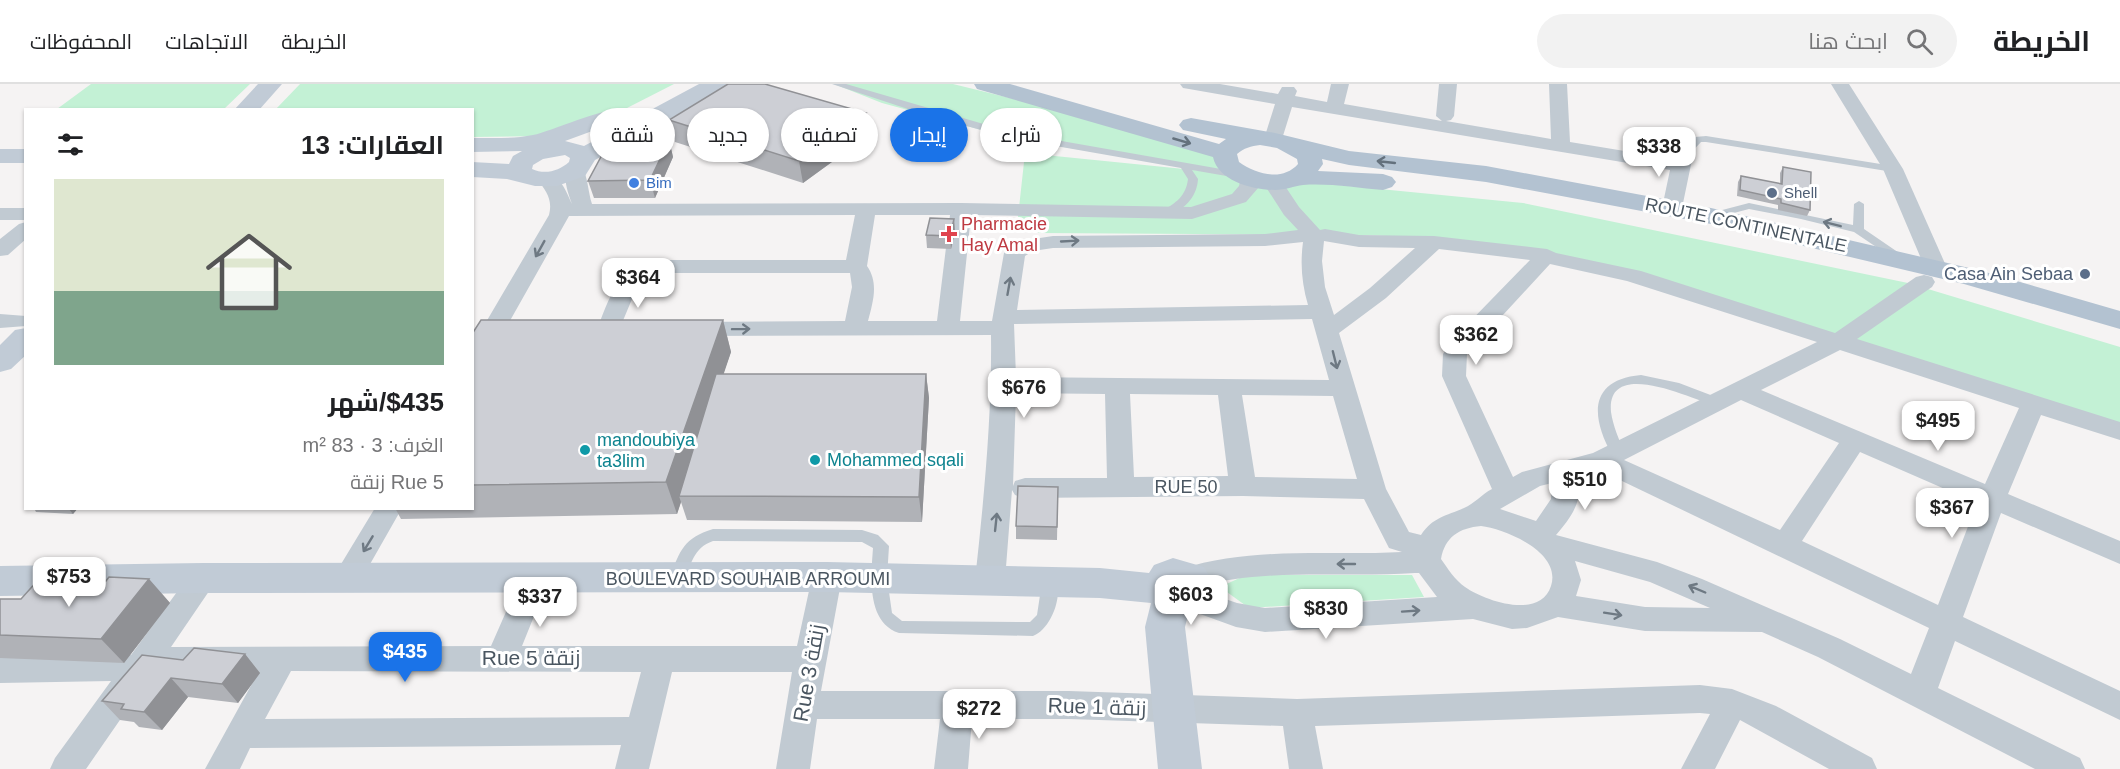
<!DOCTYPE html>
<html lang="ar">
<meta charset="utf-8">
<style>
body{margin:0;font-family:Arial,Cairo,sans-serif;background:#f2f2f2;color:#202124;direction:rtl;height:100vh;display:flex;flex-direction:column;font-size:22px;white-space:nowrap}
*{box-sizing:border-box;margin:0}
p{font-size:20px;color:#757577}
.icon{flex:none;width:33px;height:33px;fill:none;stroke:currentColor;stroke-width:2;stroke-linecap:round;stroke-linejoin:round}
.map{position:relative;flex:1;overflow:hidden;direction:ltr}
.side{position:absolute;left:24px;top:24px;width:450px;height:402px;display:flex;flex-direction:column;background:#fff;border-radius:0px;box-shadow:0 2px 4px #0004;direction:rtl}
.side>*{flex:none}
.banner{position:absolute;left:492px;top:24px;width:570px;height:54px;direction:rtl;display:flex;gap:12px}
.price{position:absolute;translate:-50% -51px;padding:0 14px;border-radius:12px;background:#fff;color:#222;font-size:20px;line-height:39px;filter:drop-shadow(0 2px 3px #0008)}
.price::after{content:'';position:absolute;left:50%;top:36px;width:18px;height:14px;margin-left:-9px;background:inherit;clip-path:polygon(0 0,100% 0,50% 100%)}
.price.active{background:#1a73e8;color:#fff}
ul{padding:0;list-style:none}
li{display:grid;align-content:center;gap:12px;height:318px;padding:0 30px}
li span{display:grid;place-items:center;height:186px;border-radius:0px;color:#555}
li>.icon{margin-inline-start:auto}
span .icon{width:108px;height:108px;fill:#fffc;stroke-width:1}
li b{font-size:26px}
h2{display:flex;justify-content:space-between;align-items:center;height:72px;padding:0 30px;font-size:26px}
.tag{padding:0 21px;border-radius:27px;background:#fff;box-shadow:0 2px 4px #0004;font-size:21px;line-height:54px}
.tag.active{background:#1a73e8;color:#fff}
header{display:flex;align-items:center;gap:36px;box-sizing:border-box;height:84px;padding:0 30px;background:#fff;border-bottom:2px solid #e0e0e0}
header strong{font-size:28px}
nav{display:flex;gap:33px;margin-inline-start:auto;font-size:21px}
.search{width:420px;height:54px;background:#f2f2f2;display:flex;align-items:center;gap:15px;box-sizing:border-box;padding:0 21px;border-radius:33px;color:#757577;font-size:22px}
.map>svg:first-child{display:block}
.green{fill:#c3f1d5}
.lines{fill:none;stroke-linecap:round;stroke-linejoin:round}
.lane{fill:#c1cad2;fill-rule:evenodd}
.street{fill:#c1cad2;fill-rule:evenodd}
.secondary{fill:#c1cbd6;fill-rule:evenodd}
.primary{fill:#b3c2d1;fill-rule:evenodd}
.wall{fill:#b0b2b7}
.shaded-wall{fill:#909195}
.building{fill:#cdcfd5;stroke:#909195;stroke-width:1.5}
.oneway{stroke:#64717d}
.oneway2{stroke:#6e7983}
.shop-dot{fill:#3f7fe0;stroke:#fff;stroke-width:2}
.service-dot{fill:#5c6f8a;stroke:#fff;stroke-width:2}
.health-dot{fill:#e0444e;stroke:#fff;stroke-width:2}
.culture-dot{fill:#0f9aa8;stroke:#fff;stroke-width:2}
.labels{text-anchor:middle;stroke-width:6;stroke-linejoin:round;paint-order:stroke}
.far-shop-label{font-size:15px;fill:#366cbe;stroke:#fff;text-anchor:start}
.far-service-label{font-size:15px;fill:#4e5e75;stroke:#fff;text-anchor:start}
.health-label{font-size:18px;fill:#be3a42;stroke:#fff;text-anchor:start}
.street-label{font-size:18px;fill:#4a5661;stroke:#fff}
.service-label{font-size:18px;fill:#4e5e75;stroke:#fff;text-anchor:end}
.culture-label{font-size:18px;fill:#0d838f;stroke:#fff;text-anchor:start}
.near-street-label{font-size:21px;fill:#4a5661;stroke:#fff}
</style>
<header>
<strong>الخريطة</strong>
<div class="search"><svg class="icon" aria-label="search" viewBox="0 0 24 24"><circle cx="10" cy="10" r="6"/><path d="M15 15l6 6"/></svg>ابحث هنا</div>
<nav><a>الخريطة</a><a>الاتجاهات</a><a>المحفوظات</a></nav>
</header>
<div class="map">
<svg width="2120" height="685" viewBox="0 0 2120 685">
<rect width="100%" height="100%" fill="#f5f3f3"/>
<path class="green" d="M91,0H250L224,25H57Z
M300,0H674L627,24L597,32L548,52L473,53L472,26H275Z
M834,0H953L1034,20L1240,79V83L1248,92L1523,119L1908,199L2120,263V340L1648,197L1465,156L1367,151L1040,149L1017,142L1025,69L1224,89L1015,55L882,19Z
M1246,491H1412L1424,513L1249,524L1220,503Z"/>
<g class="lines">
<path class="lane" d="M832,0H846L1011,48L1238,88L1243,91L1238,94L1192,86L1198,95C1197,114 1183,127 1166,132L1162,131V127C1176,119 1186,112 1188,95L1181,84L1010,54L923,30Z
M1706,52L1893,82L1898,85L1893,88L1706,58H1701L1687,73H1679V69L1695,53Z
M1859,117L1864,120V145L1905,173V177H1897L1854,148L1801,135L1749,125L1711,135L1706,132L1707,130L1749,119L1853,141L1854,120Z
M1641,291L1679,299L1721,315L1723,318L1716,322C1694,316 1606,272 1611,328C1613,342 1619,355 1624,368L1622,371H1612C1591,333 1588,296 1641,291Z
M713,445L862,446L878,451L889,462L887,494L892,529L902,537L1030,538L1037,531L1042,498L1045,494L1050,492L1055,494C1064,511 1051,545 1033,552L899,549C866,538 871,492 873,464L862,458L713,457C693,464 692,480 683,497L678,499L673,497L670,493C680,466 684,454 713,445Z"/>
<path class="street" d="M1180,0H1220L1278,10L1282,3H1294L1297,7L1295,12L1327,18L1331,0H1349L1344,20L1442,37L1436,32L1439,0H1457L1454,32L1451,36L1446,37L1551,55L1549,0H1567L1570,58L1673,75L1669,70L1672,66L1679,64L1690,67L1693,71L1682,124L1679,128H1665L1662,124L1670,86L1292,23L1282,55L1280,59H1266L1264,55L1275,20L1189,5L1183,4Z
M1831,0H1849L1903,85L1947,184L1944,189L1936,191L1928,189L1925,184L1883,85Z
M575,81L582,83C588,93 588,108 592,120L961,119L1191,123L1232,110L1239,102L1242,90H1256L1259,94V103L1246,118L1192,135L971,131L960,237H992L1004,169L1020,157L1053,152L1265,150L1298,146L1284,131L1262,97L1265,93H1279L1299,123L1320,146L1325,145L1359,151L1434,152L1547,165L1556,169L1641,187L1835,249L1916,193L1924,191L1932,193L1935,198L1932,203L1857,255L2120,338V356L2041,331L2008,410L2120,457V480L2001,429L1963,533L2120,607V636L1955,557L1938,604L2080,674L2085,685H2035L1818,573L1762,548L1645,547L1558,533L1527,544L1512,545L1473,535L1265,548L1236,543L1178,522L1173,514L1178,506L1186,503L1181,501L1176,493L1181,485C1253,462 1328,472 1402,468L1389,464L1364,415L1243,412L1025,414L1015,411L1012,406L1005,496L1000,504L990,507L980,504L975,496C984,414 992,333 991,251L692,252L684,250L680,245L684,240L692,238L845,237L852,203L850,189H655L637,203L617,251L609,253L601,251L597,246C608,216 618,185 652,176H846L855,131L569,132L484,283L481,288L472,291V262L549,131C553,115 546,107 537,95L540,91C559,86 566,107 572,120C568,109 562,93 568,83ZM875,131H950L937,237H868C873,218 879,199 867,182ZM1324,157L1359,163L1415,164L1370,204L1334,231L1325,203L1322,177ZM1303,158C1300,181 1302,200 1308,221L1017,226L1025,172L1033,167L1053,164L1265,162ZM1439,165L1530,176L1455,253L1443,270L1442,292L1492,405C1482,410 1474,420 1464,424C1446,432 1433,433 1421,451L1409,448L1386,405L1339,249L1386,214ZM1550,180L1627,197L1817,258L1593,369L1522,388L1513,393L1466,292L1467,270ZM1312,235L1329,296L1016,293L1014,240ZM1840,266L2019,324L1985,400L1761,306ZM1016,309L1105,310L1107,394H1025L1015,397L1013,402ZM1130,310L1218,311L1228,392L1134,393ZM1242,311L1333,312L1357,395L1255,393ZM1741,316L1839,359L1780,446L1624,376ZM1860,368L1977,419L1938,521L1802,457ZM1599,386L1929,544L1911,590L1840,555L1702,495L1657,478L1556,451C1570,435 1586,414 1576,392ZM1552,399L1551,415L1536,437L1500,425L1540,402ZM1481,442C1505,445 1562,468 1551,502C1540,536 1485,517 1465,503C1455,496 1448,485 1441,475C1445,453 1459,444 1481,442ZM1575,477L1650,498L1710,524L1645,523L1576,512L1581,496ZM1415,489H1419L1437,513L1265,524L1237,519L1193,504C1265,483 1341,494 1415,489Z
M0,124H26V136H0Z
M26,138V155L8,171L0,172V155L19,140Z
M0,230L26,232V242L0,244Z
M375,424H402L357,503L347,506L337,503L332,495Z
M827,482L837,485L842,493L821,607H1069L1297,615L1700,601L1732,605L1776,622L1872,674L1877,685H1829L1740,636L1715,685H1681L1710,630L1700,629L1315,642L1323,685H1289L1283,642L1069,635H972L968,685H934L940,635H817L810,685H776L792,588H672L649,685H615L621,661L250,664L240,685H205L259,587L172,589L149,594L86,685H50L55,674L111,597L0,599V573L131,571L193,486L203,483L213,486L218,494L171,563L491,562L524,487L534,484L544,487L549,495L522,562H797L812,493L817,485ZM291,587L641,588L629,633L265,635Z"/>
<path class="secondary" d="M258,0H282L259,26H234Z
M699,0H727L724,5L595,76L585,92L557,102H535L507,95L472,93V78L509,80L513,72L522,67L472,68V54C493,54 513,55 533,51C557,46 627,11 645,29ZM627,39L584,62L565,57L606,42ZM565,71L570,74L569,78C559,87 545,91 532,85L533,81L543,75Z
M0,65H26V79H0Z
M26,244V271L11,285L0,288V261L15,246Z
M1173,474L1204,483L1215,502L1205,522L1189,527L1185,543L1202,685H1158L1145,543L1151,519L1100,514L827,508L203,509L0,512V482L203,479L827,478L1100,484L1149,489L1154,481Z"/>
<path class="primary" d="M974,0H1010L1219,60L1226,55L1183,46L1179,41L1183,36L1191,34L1275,49L1349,67L1486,82L1711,124L1982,187L2120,227V245L1964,200L1711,140L1486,98L1349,81L1322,75L1323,80L1318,87L1383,90L1392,93L1396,98L1392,103L1383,106C1357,104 1329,99 1303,101C1294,102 1285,106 1275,106C1253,106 1218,97 1213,73L977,5ZM1260,61L1277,64L1297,75L1298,80C1282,98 1256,90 1239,78L1237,70C1244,64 1251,62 1260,61Z"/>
</g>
<path class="wall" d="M866,29L869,51L803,99L675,58L669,36Z
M669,56L673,73L655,114H594L588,97Z
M1783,83L1810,126L1807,132L1778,126V121L1737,112L1738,98L1741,92L1780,100V89Z
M954,135L955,148L951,165L927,164L926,151Z
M723,236L731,268L723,290H926L929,314L922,438L687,436L681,418L677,430L401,435L395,424H472V250Z
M1058,403L1057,456L1016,455V442Z
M34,424H78L73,430L36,428Z
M149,495L170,519L124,579L0,574V515H21Z
M245,570L260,589L238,619L188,613L162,646L139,643L134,638L120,636L102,617L183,576Z"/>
<path class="shaded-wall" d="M866,29L869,51L803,99L799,77Z
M669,56L673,73L655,114L650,96Z
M954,135L955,148L951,165L950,152Z
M723,236L731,268L683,412H679L681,418L677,430L666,398Z
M926,290L929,314L922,438L919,413Z
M68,424H78L73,430Z
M149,495L170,519L124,579L101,555Z
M245,570L260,589L238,619L222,600Z
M171,594L188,613L162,646L144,628Z"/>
<path class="building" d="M728,0H765L866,29L799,77L669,36Z
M610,56H669L650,96L588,97Z
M1783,83L1811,88L1810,126L1781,119V115L1740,106L1741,92L1782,100Z
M930,134L954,135L950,152L926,151Z
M481,236H723L666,398L472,401V250Z
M716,290H926L919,413L679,412Z
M1018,402L1058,403L1057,443L1016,442Z
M109,493L149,495L101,555L0,551V515H21L39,495L106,497Z
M194,564L245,570L222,600L171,594L144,628L121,625L124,620L102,617L142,571L183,576Z"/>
<defs><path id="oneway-shaft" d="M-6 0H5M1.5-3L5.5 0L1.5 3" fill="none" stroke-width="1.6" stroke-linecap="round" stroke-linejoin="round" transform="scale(1.5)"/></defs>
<g class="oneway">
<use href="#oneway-shaft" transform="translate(1182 57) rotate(16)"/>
<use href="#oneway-shaft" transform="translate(1386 78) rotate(-174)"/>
</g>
<g class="oneway2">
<use href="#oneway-shaft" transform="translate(1832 140) rotate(-166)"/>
<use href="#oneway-shaft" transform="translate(1070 157) rotate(-3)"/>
<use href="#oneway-shaft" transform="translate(540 165) rotate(119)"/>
<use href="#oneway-shaft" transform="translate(1009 202) rotate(-80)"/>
<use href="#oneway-shaft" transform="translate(741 245) rotate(-1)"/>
<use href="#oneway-shaft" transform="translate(1335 276) rotate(76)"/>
<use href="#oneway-shaft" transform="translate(996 438) rotate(-84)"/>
<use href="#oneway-shaft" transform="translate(368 460) rotate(121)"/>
<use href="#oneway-shaft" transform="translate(1346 480) rotate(-180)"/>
<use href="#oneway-shaft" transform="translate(1697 505) rotate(-157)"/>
<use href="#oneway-shaft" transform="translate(1411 527) rotate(-4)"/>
<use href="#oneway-shaft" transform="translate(1613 530) rotate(9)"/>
</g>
<circle class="shop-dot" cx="634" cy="99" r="6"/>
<g class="service-dot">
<circle cx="1772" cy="109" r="6"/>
<circle cx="2085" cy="190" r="6"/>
</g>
<path class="health-dot" d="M946 141h6v6h6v6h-6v6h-6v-6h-6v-6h6z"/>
<g class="culture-dot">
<circle cx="585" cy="366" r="6"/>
<circle cx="815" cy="376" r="6"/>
</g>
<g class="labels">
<g class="far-shop-label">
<text x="646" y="104">Bim</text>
</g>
<g class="far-service-label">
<text x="1784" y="114">Shell</text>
</g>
<g class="health-label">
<text x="961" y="146">Pharmacie<tspan x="961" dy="21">Hay Amal</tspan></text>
</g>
<g class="street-label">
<text transform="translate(1746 141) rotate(12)" y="6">ROUTE CONTINENTALE</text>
<text x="1186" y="409">RUE 50</text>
<text x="748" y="501">BOULEVARD SOUHAIB ARROUMI</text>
</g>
<g class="service-label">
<text x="2073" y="196">Casa Ain Sebaa</text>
</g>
<g class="culture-label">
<text x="597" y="362">mandoubiya<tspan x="597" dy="21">ta3lim</tspan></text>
<text x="827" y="382">Mohammed sqali</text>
</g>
<g class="near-street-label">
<text x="531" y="581">Rue 5 زنقة</text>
<text transform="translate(809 589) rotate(-80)" y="7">Rue 3 زنقة</text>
<text transform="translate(1097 623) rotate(2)" y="7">Rue 1 زنقة</text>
</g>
</g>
</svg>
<b class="price" style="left:1659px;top:94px">$338</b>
<b class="price" style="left:638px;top:225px">$364</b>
<b class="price" style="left:1476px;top:282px">$362</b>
<b class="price" style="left:1024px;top:335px">$676</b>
<b class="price" style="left:1938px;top:368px">$495</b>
<b class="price" style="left:1585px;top:427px">$510</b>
<b class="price" style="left:1952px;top:455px">$367</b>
<b class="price" style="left:69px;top:524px">$753</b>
<b class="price" style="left:1191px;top:542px">$603</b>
<b class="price" style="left:540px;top:544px">$337</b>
<b class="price" style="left:1326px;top:556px">$830</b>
<b class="price active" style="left:405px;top:599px">$435</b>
<b class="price" style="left:979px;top:656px">$272</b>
<div class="banner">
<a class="tag">شراء</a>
<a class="tag active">إيجار</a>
<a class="tag">تصفية</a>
<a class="tag">جديد</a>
<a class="tag">شقة</a>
</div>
<section class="side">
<h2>العقارات: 13<svg class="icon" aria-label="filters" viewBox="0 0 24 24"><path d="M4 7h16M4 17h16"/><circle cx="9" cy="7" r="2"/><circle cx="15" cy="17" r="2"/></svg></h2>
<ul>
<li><span style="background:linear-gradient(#dfe7d0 60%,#7fa58c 0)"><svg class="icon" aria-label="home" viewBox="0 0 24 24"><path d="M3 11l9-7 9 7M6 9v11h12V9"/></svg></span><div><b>$435/شهر</b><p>الغرف: 3 · 83 m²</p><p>Rue 5 زنقة</p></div></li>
</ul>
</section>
</div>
